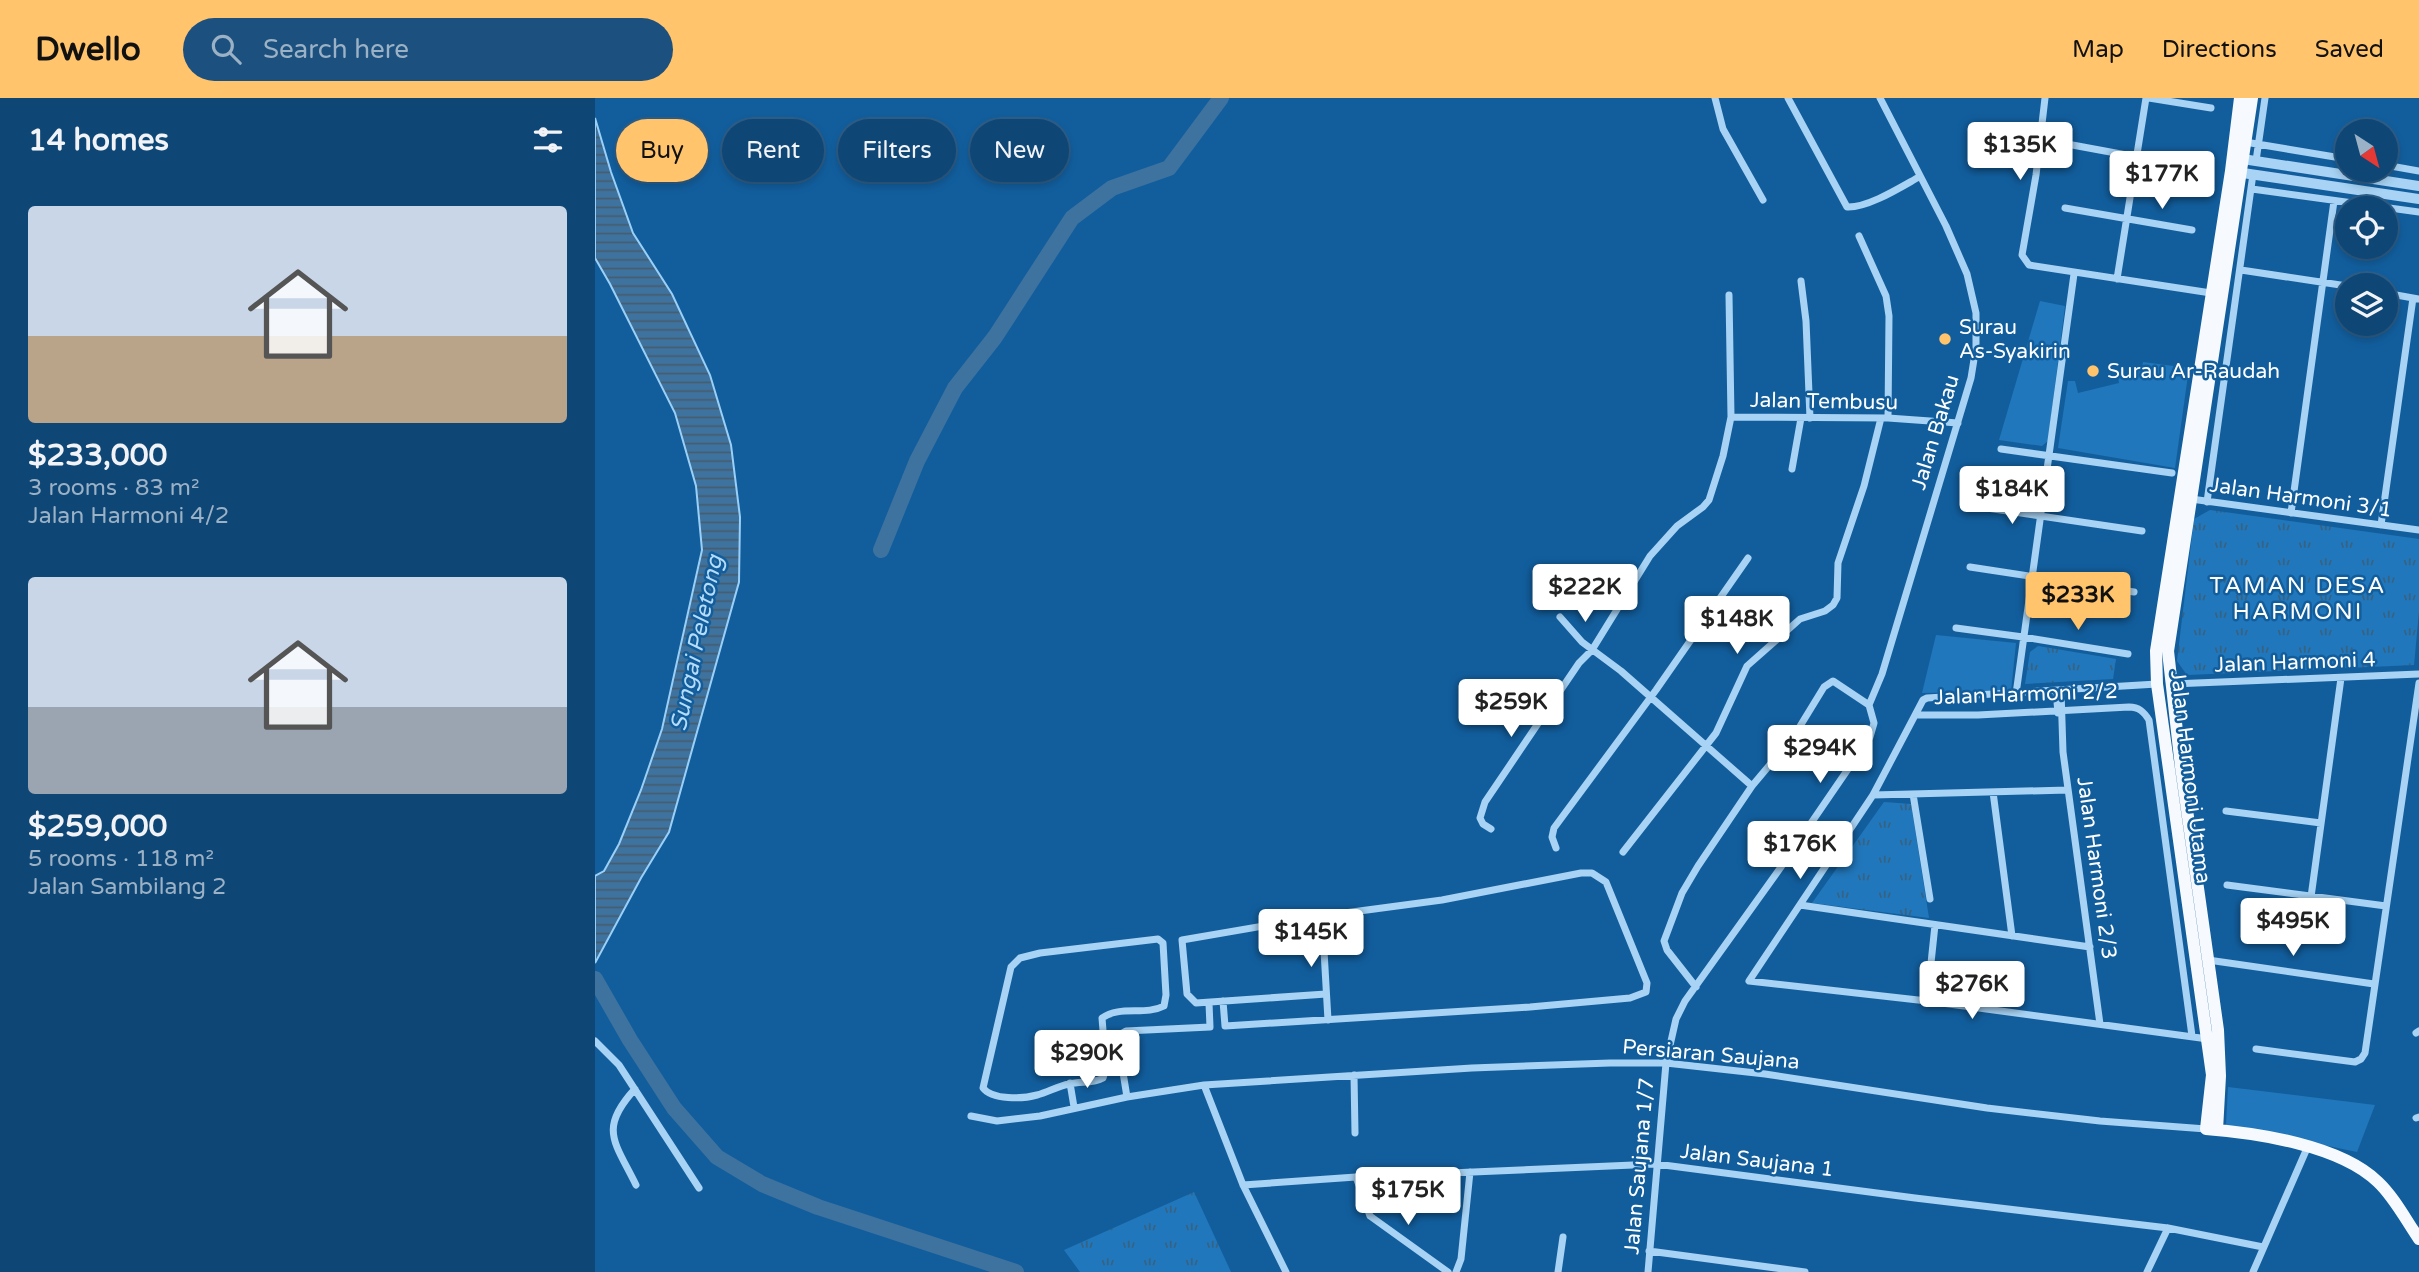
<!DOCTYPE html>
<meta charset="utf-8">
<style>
body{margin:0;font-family:"Varela Round",sans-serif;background:#1c507e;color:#f1f3f6;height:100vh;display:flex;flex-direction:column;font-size:26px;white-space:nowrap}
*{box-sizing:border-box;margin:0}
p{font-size:23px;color:#9bb1c5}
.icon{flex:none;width:38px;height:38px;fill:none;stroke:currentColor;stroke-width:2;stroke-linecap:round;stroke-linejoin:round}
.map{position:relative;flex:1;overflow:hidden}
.details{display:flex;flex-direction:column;background:#0e4676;width:595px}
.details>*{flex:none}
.hud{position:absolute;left:21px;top:21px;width:665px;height:63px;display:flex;gap:14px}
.needle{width:46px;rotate:144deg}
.buttons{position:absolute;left:1740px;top:21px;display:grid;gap:14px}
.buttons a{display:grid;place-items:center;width:63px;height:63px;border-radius:50%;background:#0e4676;box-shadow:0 4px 10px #0003,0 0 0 2px #2e5e88;font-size:35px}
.price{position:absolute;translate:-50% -60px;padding:0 16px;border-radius:7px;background:#fff;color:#222;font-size:23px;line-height:46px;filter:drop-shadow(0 2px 4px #0008)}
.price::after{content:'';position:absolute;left:50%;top:42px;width:21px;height:16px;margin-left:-10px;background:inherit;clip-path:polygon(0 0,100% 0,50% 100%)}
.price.current{background:#ffc46c;color:#111}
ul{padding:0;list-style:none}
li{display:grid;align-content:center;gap:14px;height:371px;padding:0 28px}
li span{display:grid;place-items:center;height:217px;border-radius:7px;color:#555}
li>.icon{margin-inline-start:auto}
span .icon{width:126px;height:126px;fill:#fffc;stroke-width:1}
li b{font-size:30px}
h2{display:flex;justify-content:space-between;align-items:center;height:84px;padding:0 28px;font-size:30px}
.chip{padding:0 24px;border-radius:32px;background:#0e4676;box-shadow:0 4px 10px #0003,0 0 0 2px #2e5e88;font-size:24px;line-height:63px}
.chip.current{background:#ffc46c;color:#111}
header{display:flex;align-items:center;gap:42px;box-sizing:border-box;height:98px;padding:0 35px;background:#ffc46c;color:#111}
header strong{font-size:33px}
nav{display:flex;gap:38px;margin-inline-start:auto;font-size:24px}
.search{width:490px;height:63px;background:#1c507e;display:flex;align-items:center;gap:18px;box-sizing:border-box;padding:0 24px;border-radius:38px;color:#9bb1c5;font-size:26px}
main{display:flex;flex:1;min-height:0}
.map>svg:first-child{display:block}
.green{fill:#2177bb}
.park{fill:url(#park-tufts)}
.water{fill:url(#water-rules);stroke:#9ad0f7;stroke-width:2}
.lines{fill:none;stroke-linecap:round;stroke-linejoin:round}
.river{stroke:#3e73a0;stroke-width:16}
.minor{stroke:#a8d3f4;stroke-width:7}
.tertiary{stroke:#a8d3f4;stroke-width:10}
.primary{stroke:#f6faff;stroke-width:12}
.poi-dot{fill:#ffc46c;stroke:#125e9d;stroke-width:2.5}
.labels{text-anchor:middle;stroke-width:5;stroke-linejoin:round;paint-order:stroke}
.poi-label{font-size:21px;fill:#fff;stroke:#125e9d;text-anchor:start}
.street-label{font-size:21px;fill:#fff;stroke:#125e9d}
.neighbourhood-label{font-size:23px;letter-spacing:2px;fill:#fff;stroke:#125e9d}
.water-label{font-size:23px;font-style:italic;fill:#b5dcfa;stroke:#125e9d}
</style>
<header>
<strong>Dwello</strong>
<div class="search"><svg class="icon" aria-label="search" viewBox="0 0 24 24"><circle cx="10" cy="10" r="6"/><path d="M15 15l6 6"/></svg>Search here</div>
<nav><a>Map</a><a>Directions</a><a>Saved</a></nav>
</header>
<main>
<section class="details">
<h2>14 homes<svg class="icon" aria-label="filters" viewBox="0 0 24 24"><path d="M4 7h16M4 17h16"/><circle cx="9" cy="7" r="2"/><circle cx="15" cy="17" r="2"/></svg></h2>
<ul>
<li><span style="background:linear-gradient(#c9d6e8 60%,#b9a48a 0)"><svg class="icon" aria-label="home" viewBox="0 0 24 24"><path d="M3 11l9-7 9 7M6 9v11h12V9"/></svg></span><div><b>$233,000</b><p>3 rooms · 83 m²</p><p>Jalan Harmoni 4/2</p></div></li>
<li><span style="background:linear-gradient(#c9d6e8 60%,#9aa5b1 0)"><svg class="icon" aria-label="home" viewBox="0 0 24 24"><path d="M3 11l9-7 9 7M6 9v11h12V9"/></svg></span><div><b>$259,000</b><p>5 rooms · 118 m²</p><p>Jalan Sambilang 2</p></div></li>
</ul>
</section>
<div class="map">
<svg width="1824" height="1174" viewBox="0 0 1824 1174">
<defs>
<pattern id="park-tufts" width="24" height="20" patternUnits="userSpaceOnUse" patternTransform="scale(1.75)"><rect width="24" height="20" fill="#2177bb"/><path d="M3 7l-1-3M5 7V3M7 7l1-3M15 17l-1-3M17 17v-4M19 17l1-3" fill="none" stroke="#366284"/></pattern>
<pattern id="water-rules" width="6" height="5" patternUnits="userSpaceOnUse" patternTransform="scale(1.75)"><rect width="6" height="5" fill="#3e73a0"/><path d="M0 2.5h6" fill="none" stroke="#465c6e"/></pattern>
</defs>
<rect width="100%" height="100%" fill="#125e9d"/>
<path class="green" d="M1445,203L1470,208L1453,343L1447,348L1404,342Z
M1548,264L1594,270L1580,370L1463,350L1473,283H1480L1483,295L1524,285L1523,279L1531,278L1534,267L1547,269Z
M1341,537L1421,545L1416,593L1327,595Z
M1633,989L1780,1007L1762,1054L1631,1027Z"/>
<path class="park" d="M1615,412L1824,441V513L1819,567L1592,577L1582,563L1599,421Z
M1443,548L1521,561L1518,581L1430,586L1435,554Z
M1289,704L1316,706L1334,820L1217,805Z
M599,1094L636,1174H485L469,1152Z"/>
<path class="water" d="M0,20L16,74L38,135L77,196L115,277L136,347L145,419L144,484L74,734L46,780L0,865V778L9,773L24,746L46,692L67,631L107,452L101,388L80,315L15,186L0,160Z"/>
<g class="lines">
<path class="river" d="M286,452L322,363L360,290L400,239L477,120L517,90L574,70L626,0
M0,881L35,942L79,1010L122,1059L167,1086L223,1109L421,1174"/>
<path class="minor" d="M1120,0L1128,31L1168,102
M1193,0L1252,109C1273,110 1306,89 1324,79
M1450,0L1441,77L1427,157L1434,167L1616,195
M1554,0L1616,10
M1650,44L1752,61
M1472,46L1607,71
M1661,63L1670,0
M1790,67L1824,73
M1657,91L1824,114
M1470,110L1597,132
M1264,138L1291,198L1294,218L1293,320
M1646,172L1752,188
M1522,181L1551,0
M1206,183L1211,223L1215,320
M1790,195L1824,201
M1136,319L1293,320L1363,325
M1406,351L1577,375
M1197,371L1206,320
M1596,401L1824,432
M1612,404L1658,76
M1392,410L1547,433
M1696,415L1739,103
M1786,427L1818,200
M1375,469L1539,494
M965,519L987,544L1026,573L1157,688
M1361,530L1428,539L1533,556
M1562,586L1332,600L1328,602L1278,697L1154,883L1332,903L1613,941
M1577,586L1824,576
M1461,593L1463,615
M1466,593L1468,654L1505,926
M1421,596L1479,176
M1274,607L1287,576L1376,280L1381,249V215L1372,176L1351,128L1285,0
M1322,617H1383L1534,609C1544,609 1549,614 1554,622L1597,938
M1398,694L1417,838
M1318,696L1335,801
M1278,697L1473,692
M1631,713L1726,725
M896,731L888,726L885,720L890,704L984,565L997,552L1055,458L1082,428L1108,409L1114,402L1128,358L1136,319L1134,197
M961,750L957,739L959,730L1061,592L1153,460
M1028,754L1121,635L1152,568L1205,521L1230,513L1238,507L1242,500L1243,465L1269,388L1286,320
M1632,787L1791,808
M1716,799L1746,580
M1205,807L1495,849
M727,818L733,922
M563,841L568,845L571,897L569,908C550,918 525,907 507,920L511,970L508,980C498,986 486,983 474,986C463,988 453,994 442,997C428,1001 397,1002 388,990L416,869L425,860L445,855Z
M1613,862L1779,886
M1101,889L1072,852L1069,843L1087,795L1103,768L1157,688L1199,638L1229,589L1238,583L1274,607
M628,903L630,928L935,909L1035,900L1051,894L1052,885L1011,784L997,775H986L847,802L727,818L587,842L592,896L601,905L731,896
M1332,903L1340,827
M1821,935L1824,933
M0,943L24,967L104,1090
M1661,951L1760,964L1766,961L1770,955L1824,585
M759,977L760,1035
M475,985L479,1009
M609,987L648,1087L691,1174
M40,991C3,1031 20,1044 41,1087
M532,999L523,944L524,937L531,933L615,929L614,905
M376,1018L402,1023L445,1018L532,999L609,987L877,970L1015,965H1071L1170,976L1392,1010L1505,1023L1611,1031
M1821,1020L1824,1019
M761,1079L775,1118L853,1174
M648,1087L761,1079L1061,1066L1320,1100L1573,1130L1668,1149
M1054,1153L1210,1174
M861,1174L866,1161L875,1074
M963,1174L968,1139
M1053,1174L1071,965L1081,921L1090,903L1186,769L1275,639L1279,625L1274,607
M1552,1174L1573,1130
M1658,1174L1713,1048"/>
<path class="tertiary" d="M1641,60L1824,88
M1641,74L1824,101"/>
<path class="primary" d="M1645,0L1636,73L1561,553L1562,586L1617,977L1611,1031C1662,1035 1745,1047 1783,1084C1799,1099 1811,1122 1824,1141
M1622,1032L1625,978L1623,932L1586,669L1573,553L1657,0"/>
</g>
<g class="poi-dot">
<circle cx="1350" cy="241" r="7"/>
<circle cx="1498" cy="273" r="7"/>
</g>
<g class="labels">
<g class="poi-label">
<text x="1364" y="236">Surau<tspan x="1364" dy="24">As-Syakirin</tspan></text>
<text x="1512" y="280">Surau Ar-Raudah</text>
</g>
<g class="street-label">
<text transform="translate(1229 303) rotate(1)" y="7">Jalan Tembusu</text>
<text transform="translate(1340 334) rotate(-73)" y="7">Jalan Bakau</text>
<text transform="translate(1706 399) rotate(8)" y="7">Jalan Harmoni 3/1</text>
<text transform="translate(1700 564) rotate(-2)" y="7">Jalan Harmoni 4</text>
<text transform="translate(1431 596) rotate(-2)" y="7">Jalan Harmoni 2/2</text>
<text transform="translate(1596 679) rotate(83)" y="7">Jalan Harmoni Utama</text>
<text transform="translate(1502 770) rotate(82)" y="7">Jalan Harmoni 2/3</text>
<text transform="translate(1116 956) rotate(5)" y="7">Persiaran Saujana</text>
<text transform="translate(1162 1062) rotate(7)" y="7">Jalan Saujana 1</text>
<text transform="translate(1044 1068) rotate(-85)" y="7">Jalan Saujana 1/7</text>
</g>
<g class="neighbourhood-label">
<text x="1703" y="495">TAMAN DESA<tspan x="1703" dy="26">HARMONI</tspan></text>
</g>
<g class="water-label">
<text transform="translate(101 545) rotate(-78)" y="8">Sungai Peletong</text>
</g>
</g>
</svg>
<div class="buttons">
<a><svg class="needle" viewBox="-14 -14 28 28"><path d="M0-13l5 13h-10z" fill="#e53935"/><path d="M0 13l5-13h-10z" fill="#9bb1c5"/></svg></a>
<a><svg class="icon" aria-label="locate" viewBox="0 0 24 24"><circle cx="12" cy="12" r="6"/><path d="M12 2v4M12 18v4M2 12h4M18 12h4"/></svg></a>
<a><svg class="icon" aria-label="layers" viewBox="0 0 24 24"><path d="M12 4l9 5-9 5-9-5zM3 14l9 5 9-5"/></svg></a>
</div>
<b class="price" style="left:1425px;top:84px">$135K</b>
<b class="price" style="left:1567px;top:113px">$177K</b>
<b class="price" style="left:1417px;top:428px">$184K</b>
<b class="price" style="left:990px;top:526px">$222K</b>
<b class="price current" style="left:1483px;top:534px">$233K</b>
<b class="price" style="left:1142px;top:558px">$148K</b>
<b class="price" style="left:916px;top:641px">$259K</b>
<b class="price" style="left:1225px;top:687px">$294K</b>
<b class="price" style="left:1205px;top:783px">$176K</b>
<b class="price" style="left:1698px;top:860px">$495K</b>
<b class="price" style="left:716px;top:871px">$145K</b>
<b class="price" style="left:1377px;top:923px">$276K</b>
<b class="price" style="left:492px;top:992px">$290K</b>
<b class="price" style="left:813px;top:1129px">$175K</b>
<div class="hud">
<a class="chip current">Buy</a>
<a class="chip">Rent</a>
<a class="chip">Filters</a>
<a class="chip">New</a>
</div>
</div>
</main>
